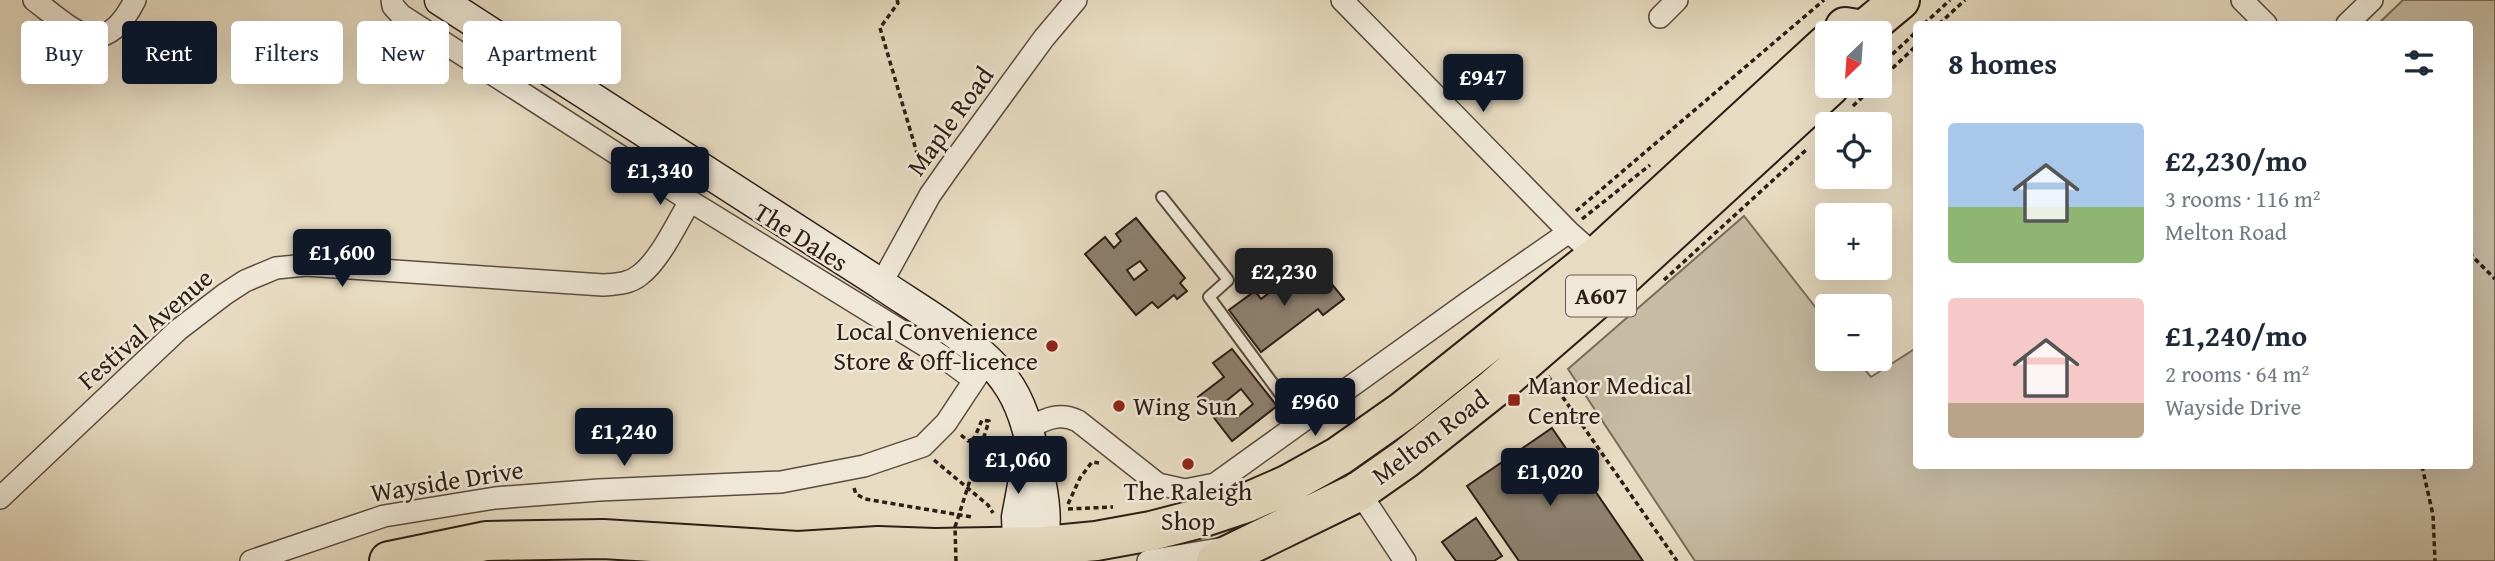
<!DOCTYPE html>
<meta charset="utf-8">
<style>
body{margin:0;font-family:"Gentium Book Plus",serif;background:#f2f2f3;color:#1f2937;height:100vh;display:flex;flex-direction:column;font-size:26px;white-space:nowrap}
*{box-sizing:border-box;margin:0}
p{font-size:23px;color:#747a83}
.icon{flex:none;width:38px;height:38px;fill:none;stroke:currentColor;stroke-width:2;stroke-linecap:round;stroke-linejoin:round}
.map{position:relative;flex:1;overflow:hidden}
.side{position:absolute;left:1913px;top:21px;width:560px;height:448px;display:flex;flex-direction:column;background:#fff;border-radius:7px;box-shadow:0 7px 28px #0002}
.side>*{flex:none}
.banner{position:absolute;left:21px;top:21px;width:665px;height:63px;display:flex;gap:14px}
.needle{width:46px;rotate:205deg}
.fabs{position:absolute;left:1815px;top:21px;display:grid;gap:14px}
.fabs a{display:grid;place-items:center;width:77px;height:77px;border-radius:7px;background:#fff;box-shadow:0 7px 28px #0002;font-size:35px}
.price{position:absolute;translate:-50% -60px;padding:0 16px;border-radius:7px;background:#111827;color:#fff;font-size:23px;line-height:46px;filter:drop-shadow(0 2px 4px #0008)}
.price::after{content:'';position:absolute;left:50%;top:42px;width:21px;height:16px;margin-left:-10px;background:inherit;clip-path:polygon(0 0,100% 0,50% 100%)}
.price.current{background:#222;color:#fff}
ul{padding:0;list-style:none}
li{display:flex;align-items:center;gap:21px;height:175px;padding:0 35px}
li span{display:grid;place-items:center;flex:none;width:196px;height:140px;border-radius:7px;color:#555}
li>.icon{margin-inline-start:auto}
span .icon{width:84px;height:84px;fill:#fffc;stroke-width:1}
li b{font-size:30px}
h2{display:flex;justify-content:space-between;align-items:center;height:84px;padding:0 35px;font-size:30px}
.tag{padding:0 24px;border-radius:7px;background:#fff;box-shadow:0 7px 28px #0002;font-size:24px;line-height:63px}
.tag.current{background:#111827;color:#fff}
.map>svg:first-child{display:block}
.green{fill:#c7bba4;stroke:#7a6c5c;stroke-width:2}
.building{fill:#8e806e;stroke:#2d1d15;stroke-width:2;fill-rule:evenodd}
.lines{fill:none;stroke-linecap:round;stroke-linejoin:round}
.lane-casing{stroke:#5c4c40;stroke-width:14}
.street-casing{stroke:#5c4c40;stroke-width:24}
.secondary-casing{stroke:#2d1d15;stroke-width:33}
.highway-casing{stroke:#2d1d15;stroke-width:42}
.path{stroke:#2d1d15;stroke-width:3.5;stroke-dasharray:5 3.5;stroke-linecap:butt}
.lane{stroke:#efe8d7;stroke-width:10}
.street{stroke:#efe8d7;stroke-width:21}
.secondary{stroke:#efe8d7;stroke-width:30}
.highway{stroke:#e7dbc1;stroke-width:38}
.path-bridge{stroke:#2d1d15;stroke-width:3.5;stroke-dasharray:5 3.5;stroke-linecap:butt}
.poi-dot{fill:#8f2418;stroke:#efe8d7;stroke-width:2.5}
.labels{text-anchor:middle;stroke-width:5;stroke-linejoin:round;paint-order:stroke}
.shield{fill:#efe8d7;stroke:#675a4f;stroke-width:2}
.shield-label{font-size:24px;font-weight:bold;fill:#2d1d15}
.street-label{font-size:26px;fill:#2d1d15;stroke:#efe8d7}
.poi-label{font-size:26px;fill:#2d1d15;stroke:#efe8d7;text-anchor:start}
</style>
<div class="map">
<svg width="2495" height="561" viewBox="0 0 2495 561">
<rect width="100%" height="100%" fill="#e7dbc1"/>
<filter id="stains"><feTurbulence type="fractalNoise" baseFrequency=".00286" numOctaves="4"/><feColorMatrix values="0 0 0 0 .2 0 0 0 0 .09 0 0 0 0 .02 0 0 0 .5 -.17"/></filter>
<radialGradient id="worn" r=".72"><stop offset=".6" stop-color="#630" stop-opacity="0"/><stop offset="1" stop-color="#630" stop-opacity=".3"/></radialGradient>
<path class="green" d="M2403,0H2495V561H1695L1568,369L1744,216L1827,322V359H1856L1871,377L1916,348V466H2469V24H2378Z"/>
<path class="building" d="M1136,218L1185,278L1180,283L1187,291L1177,299L1174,295L1158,308L1152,302L1136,315L1085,254L1105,237L1114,248L1121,241L1116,234ZM1140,261L1147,270L1134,280L1127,270Z
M1302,267L1316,286L1327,278L1344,299L1323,315L1318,309L1261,352L1229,310L1255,291L1261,299Z
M1232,349L1277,406L1232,441L1198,397L1224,377L1213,363ZM1241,389L1253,404L1237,417L1225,402Z
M1552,428L1643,561H1519L1467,486Z
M1476,518L1502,556L1494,561H1456L1442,542Z"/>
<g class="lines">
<g class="lane-casing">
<path id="lane" d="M1162,197L1228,280L1209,297L1301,422"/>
</g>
<g class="street-casing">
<path id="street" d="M34,0C75,31 103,63 135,0
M392,0L393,6L401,15L690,201L942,356L974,380
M1342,0L1569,232L1604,263
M2242,0L2266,24
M1660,17L1677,0
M2347,24L2372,0
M881,284L930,195L949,168L1044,38L1076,0
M1028,428C1046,419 1059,412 1078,421L1158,484L1185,490L1215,484L1467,303L1569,232
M1354,484L1405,561
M0,498L178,330L225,294L245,281L276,268L306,265L603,285C616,284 629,284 640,275C660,260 677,223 690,201
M251,561L384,516L495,498L599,490L781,482L864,466L923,446L946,423L987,361
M1148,561L1225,548"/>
</g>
<g class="secondary-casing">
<path id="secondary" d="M440,0L881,284C919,310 979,343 1005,380C1025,407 1030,439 1038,471C1045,501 1049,532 1037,561
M1019,561L1017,517L1029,453"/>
</g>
<g class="highway-casing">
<path id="highway" d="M1845,27L1864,30L1900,0
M389,561L486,541L603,539L798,551L878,546L935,548L1044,546L1096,541L1151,531L1201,518L1246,503L1287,485L1339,456L1403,411L1597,256L1827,44
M1216,561L1358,492L1405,459L1493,389L1620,279L1830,86"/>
</g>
<path class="path" d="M897,0L898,3L880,28L922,170
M1924,24L1950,0
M1939,24L1965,0
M1880,66L1916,32
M1880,80L1916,46
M1853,106L1874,86
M1576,211L1824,0
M1582,219L1650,165
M2469,253L2495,279
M1664,280L1806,150
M1548,376L1677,561
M961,435L968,441L974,439
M934,460L988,505L993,513
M2422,466L2433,515L2435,561
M854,488L856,494L865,499L972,517
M1068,504L1080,478L1092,462L1099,463
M1068,509L1113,507"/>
<use href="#lane" class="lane"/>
<use href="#street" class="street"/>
<use href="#secondary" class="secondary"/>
<use href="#highway" class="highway"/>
<path class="path-bridge" d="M956,561L955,527L989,421L982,420L974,439"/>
</g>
<g class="poi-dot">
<circle cx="1052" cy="346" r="7"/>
<rect x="1507" y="393" width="14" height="14" rx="3.5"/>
<circle cx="1119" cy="406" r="7"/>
<circle cx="1188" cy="464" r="7"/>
</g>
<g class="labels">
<rect class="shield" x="1566" y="275.5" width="70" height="41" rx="5"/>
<g class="shield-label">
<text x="1601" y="304">A607</text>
</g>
<g class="street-label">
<text transform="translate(950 121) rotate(-54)" y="9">Maple Road</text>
<text transform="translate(801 237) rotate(32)" y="9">The Dales</text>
<text transform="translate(145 329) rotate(-41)" y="9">Festival Avenue</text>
<text transform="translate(1430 437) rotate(-37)" y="9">Melton Road</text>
<text transform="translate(447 481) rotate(-9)" y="9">Wayside Drive</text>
</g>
<g class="poi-label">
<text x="1038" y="340" text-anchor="end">Local Convenience<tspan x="1038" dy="30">Store &amp; Off-licence</tspan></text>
<text x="1528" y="394">Manor Medical<tspan x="1528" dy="30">Centre</tspan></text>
<text x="1133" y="415">Wing Sun</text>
<text x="1188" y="500" text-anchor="middle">The Raleigh<tspan x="1188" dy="30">Shop</tspan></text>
</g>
</g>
<rect width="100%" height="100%" filter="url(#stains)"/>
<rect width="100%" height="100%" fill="url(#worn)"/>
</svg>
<div class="fabs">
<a><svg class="needle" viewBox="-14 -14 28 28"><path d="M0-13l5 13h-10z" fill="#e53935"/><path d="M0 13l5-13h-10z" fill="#747a83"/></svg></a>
<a><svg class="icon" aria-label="locate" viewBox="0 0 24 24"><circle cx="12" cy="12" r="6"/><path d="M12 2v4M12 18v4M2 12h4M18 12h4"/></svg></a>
<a>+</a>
<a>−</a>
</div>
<b class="price" style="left:1483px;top:114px">£947</b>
<b class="price" style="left:660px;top:207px">£1,340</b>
<b class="price" style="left:342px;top:289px">£1,600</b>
<b class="price current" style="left:1284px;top:308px">£2,230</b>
<b class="price" style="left:1315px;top:438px">£960</b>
<b class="price" style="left:624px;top:468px">£1,240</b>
<b class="price" style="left:1018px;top:496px">£1,060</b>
<b class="price" style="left:1550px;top:508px">£1,020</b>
<div class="banner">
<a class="tag">Buy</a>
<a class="tag current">Rent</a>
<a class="tag">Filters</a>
<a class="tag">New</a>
<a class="tag">Apartment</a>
</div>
<section class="side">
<h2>8 homes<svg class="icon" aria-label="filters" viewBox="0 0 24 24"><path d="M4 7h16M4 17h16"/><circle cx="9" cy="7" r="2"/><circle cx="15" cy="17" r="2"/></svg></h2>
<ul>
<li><span style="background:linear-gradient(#a9c7e8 60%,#8fb573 0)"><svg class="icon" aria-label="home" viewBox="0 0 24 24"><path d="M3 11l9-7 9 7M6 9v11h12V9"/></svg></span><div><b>£2,230/mo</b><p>3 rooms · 116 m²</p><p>Melton Road</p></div></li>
<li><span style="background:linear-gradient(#f6c9c9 75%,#b9a48a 0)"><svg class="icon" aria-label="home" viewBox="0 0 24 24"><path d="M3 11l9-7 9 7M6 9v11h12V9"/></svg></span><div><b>£1,240/mo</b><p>2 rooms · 64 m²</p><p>Wayside Drive</p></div></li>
</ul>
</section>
</div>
